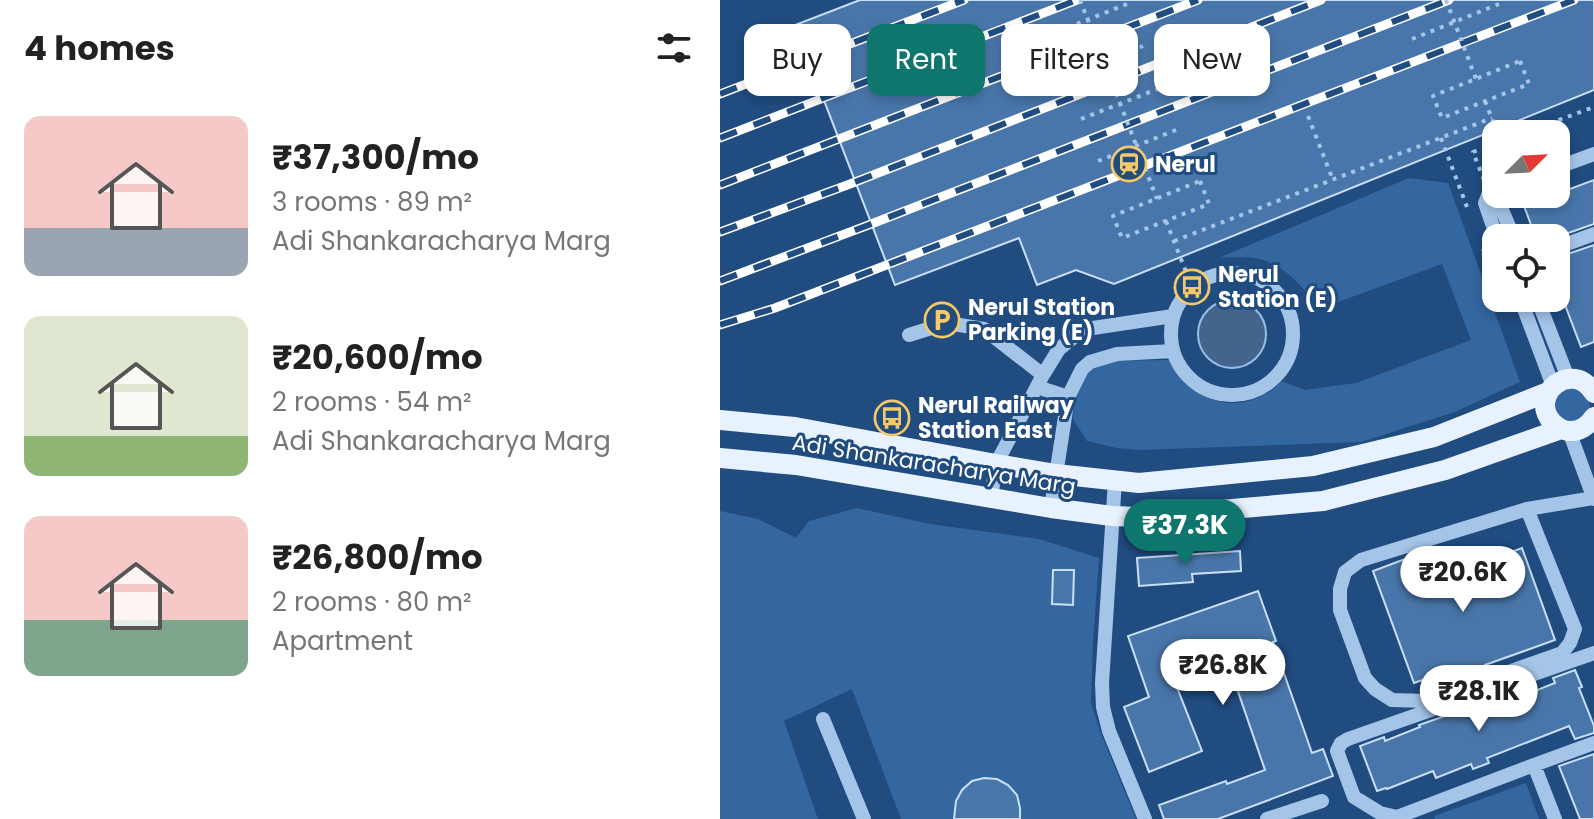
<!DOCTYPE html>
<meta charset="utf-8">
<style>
body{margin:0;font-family:Poppins,sans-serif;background:#f2f2f2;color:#222;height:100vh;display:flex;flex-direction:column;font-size:30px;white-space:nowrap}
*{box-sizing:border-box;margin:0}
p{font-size:26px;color:#767676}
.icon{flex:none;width:44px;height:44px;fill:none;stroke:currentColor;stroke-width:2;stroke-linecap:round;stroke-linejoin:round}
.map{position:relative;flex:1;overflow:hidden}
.panel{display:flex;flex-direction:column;background:#fff;width:720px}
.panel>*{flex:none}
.top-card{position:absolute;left:24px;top:24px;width:730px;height:72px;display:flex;gap:16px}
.needle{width:52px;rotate:66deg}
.fabs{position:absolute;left:762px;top:120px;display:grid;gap:16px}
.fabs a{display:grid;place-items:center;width:88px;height:88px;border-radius:16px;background:#fff;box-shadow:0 4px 12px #0003;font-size:40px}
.price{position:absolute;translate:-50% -68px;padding:0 18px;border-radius:28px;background:#fff;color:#222;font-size:26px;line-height:52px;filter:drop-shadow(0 2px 4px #0008)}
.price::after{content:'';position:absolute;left:50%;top:48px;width:24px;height:18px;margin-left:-12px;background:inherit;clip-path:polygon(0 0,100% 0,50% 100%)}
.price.selected{background:#0f766e;color:#fff}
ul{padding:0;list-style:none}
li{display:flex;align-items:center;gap:24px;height:200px;padding:0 24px}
li span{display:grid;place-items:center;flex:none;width:224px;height:160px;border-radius:16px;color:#555}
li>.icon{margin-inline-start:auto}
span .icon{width:96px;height:96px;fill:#fffc;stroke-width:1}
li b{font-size:34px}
h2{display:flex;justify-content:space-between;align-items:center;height:96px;padding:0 24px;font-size:34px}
.pill{padding:0 28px;border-radius:16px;background:#fff;box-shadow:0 4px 12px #0003;font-size:28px;line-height:72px}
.pill.selected{background:#0f766e;color:#fff}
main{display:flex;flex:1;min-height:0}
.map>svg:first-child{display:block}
.green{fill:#34669f}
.water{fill:#44658b;stroke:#99c0e9;stroke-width:2}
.building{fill:#4976aa;stroke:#c9dff6;stroke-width:2}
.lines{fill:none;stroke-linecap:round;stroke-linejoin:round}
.path{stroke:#a5c5e8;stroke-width:4;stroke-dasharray:4 6;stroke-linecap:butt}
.minor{stroke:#a5c5e8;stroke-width:14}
.major{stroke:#e8f1fe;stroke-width:20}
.rail-casing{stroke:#fff;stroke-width:9}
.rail{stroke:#204c80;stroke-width:6;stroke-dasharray:18;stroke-linecap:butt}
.path-bridge{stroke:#a5c5e8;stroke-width:4;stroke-dasharray:4 6;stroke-linecap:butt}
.labels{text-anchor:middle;stroke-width:6;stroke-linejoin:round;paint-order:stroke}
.poi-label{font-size:22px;font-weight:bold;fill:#fff;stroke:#204c80;text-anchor:start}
.street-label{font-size:22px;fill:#fff;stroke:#204c80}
</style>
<main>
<section class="panel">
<h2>4 homes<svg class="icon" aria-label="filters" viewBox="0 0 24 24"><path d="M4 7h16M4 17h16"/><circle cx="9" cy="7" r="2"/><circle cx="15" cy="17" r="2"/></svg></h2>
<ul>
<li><span style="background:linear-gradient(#f6c9c9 70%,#9aa5b1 0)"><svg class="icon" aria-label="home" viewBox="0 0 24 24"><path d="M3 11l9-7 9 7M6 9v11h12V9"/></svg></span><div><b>₹37,300/mo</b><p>3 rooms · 89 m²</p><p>Adi Shankaracharya Marg</p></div></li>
<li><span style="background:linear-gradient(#dfe7d0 75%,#8fb573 0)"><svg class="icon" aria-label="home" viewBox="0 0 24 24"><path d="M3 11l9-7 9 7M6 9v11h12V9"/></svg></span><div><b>₹20,600/mo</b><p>2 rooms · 54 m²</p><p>Adi Shankaracharya Marg</p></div></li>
<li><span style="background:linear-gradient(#f6c9c9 65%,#7fa58c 0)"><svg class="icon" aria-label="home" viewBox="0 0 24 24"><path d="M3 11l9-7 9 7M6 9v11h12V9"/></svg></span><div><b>₹26,800/mo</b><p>2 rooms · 80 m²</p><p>Apartment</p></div></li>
</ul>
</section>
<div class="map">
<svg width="874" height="819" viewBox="0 0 874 819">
<rect width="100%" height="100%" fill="#204c80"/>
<path class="green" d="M689,178L728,183L800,382L735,412L641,442L419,450L397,448L367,441L353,419L355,393L368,371L383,361L449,360C467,397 510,416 547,393C553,390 558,385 562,381L585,390L636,383L751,340L722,264L599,309C583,287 567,267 540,259C528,256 513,258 501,257Z
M849,386L869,397L870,409L852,424L835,416L834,397Z
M137,508L210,524L319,539L379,558L373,642L371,703L381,734L416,819H181L132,689L64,721L98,819H0V511L38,519L76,538L89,521Z
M806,783L819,819H715L714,816Z"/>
<path class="water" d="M478 334a34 34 0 1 1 68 0a34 34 0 1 1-68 0Z"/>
<path class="building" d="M140,0H874V90L394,284L356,270L317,285L299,238L175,285L75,25Z
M874,180V224L834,238H816L804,206Z
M874,245V342L861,347L836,281V258Z
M802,548L835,640L765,665L766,669L739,679L736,668L694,683L653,571L701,553L712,581Z
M520,551L521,571L472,574L473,582L419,586L417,558Z
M333,570H354L353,605L332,604Z
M538,591L556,641L553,642L592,753L603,749L613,776L498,819H444L439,805L506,781L507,784L545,770L503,648L449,667L482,751L429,772L404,707L429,697L408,636Z
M855,670L862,687L859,688L874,726V733L855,739L849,726L767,758L769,763L753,769L751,764L716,778L713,771L667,789L666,788L657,791L640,746L664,737L665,741L700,727L699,725L799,690L802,696L835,683L833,678Z
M874,754V819H860L839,766Z
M264,778L277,779L288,785L297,795L300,808V819H234L236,801L242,790L252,781Z"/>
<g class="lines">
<path class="path" d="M329,35L407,4
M692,39L779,4
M800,61L809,84L722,118L713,96Z
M345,76L423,46
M765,101L778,134
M588,116L613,180
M361,119L440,88
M801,134L874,107
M721,138L747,207
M378,161L456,130
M764,180L753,152L776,143
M480,181L489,204L402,238L393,216Z
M446,221L472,287
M454,241L772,118
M763,249L768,260L776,257"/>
<path class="minor" d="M836,168L874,154
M769,193L779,203L794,238
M769,193L765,203L777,238
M836,248L874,234
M451 334a61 61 0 1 1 122 0a61 61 0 1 1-122 0Z
M800,298L833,386
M817,298L848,378
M189,335L227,323L264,329L323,375
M317,387L348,397
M849,431L874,499
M395,480L382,683L383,707L389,731L425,819
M271,498L276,464L323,375L339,349L355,336L373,328L453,316
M331,508L348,397L362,369L370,362L397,354L453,351
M807,509L855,629L850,643L842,653L707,701L672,700L655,689L645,678L620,610V589L625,572L641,560L807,509L874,498
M103,719L144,819
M814,765L677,817L660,813L634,797L617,751L621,743L628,739L874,653
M547,819L602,801
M835,819L814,765L874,743"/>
<path class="major" d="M874,393C852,358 808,395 832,422C836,426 841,430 848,431C859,432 868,426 874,417
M0,420L75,427L276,464L336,474L419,483L593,466L714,437L828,392
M0,458L76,465L331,508L392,516L421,517L603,501L725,470L841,429"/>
<g class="rail-casing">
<path id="rail" d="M0,94L244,0
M0,138L357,0
M0,185L478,0
M0,232L130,184L601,0
M0,281L146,226L729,0
M0,325L55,308L854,0"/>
</g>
<use href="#rail" class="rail"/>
<path class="path-bridge" d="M360,0L437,199
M726,0L756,79"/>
</g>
<defs>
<g id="station-ring" transform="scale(1.8)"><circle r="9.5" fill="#204c80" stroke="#f5c966" stroke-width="1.5"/><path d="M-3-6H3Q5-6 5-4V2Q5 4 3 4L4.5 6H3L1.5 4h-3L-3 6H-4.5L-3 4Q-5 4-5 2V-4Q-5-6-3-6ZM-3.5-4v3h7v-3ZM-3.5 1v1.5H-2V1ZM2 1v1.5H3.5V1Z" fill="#f5c966"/></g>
<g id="bus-ring" transform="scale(1.8)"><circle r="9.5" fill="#204c80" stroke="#f5c966" stroke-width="1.5"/><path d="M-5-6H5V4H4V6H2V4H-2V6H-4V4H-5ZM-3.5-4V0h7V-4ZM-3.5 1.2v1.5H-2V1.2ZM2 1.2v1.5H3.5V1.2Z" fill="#f5c966"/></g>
<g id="parking-ring" transform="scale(1.8)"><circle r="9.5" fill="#204c80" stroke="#f5c966" stroke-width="1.5"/><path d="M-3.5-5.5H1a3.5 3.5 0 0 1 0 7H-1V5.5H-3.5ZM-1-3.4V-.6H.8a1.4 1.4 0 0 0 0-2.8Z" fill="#f5c966"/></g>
</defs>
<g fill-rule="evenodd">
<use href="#station-ring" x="409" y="164"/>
<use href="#bus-ring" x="472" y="287"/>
<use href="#parking-ring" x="222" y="320"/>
<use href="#bus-ring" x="172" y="418"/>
</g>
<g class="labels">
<g class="poi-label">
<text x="435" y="172">Nerul</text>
<text x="498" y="282">Nerul<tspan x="498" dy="25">Station (E)</tspan></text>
<text x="248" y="315">Nerul Station<tspan x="248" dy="25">Parking (E)</tspan></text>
<text x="198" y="413">Nerul Railway<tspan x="198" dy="25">Station East</tspan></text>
</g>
<g class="street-label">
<text transform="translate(214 464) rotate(9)" y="8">Adi Shankaracharya Marg</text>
</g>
</g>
</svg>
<div class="fabs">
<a><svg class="needle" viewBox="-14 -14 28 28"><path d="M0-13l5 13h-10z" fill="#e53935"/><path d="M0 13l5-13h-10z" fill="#767676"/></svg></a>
<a><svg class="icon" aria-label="locate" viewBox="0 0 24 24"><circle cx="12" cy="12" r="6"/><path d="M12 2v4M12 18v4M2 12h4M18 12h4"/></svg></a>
</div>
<b class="price selected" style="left:465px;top:567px">₹37.3K</b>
<b class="price" style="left:743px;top:614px">₹20.6K</b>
<b class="price" style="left:503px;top:707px">₹26.8K</b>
<b class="price" style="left:759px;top:733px">₹28.1K</b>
<div class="top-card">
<a class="pill">Buy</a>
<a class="pill selected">Rent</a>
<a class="pill">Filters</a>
<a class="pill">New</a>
</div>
</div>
</main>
